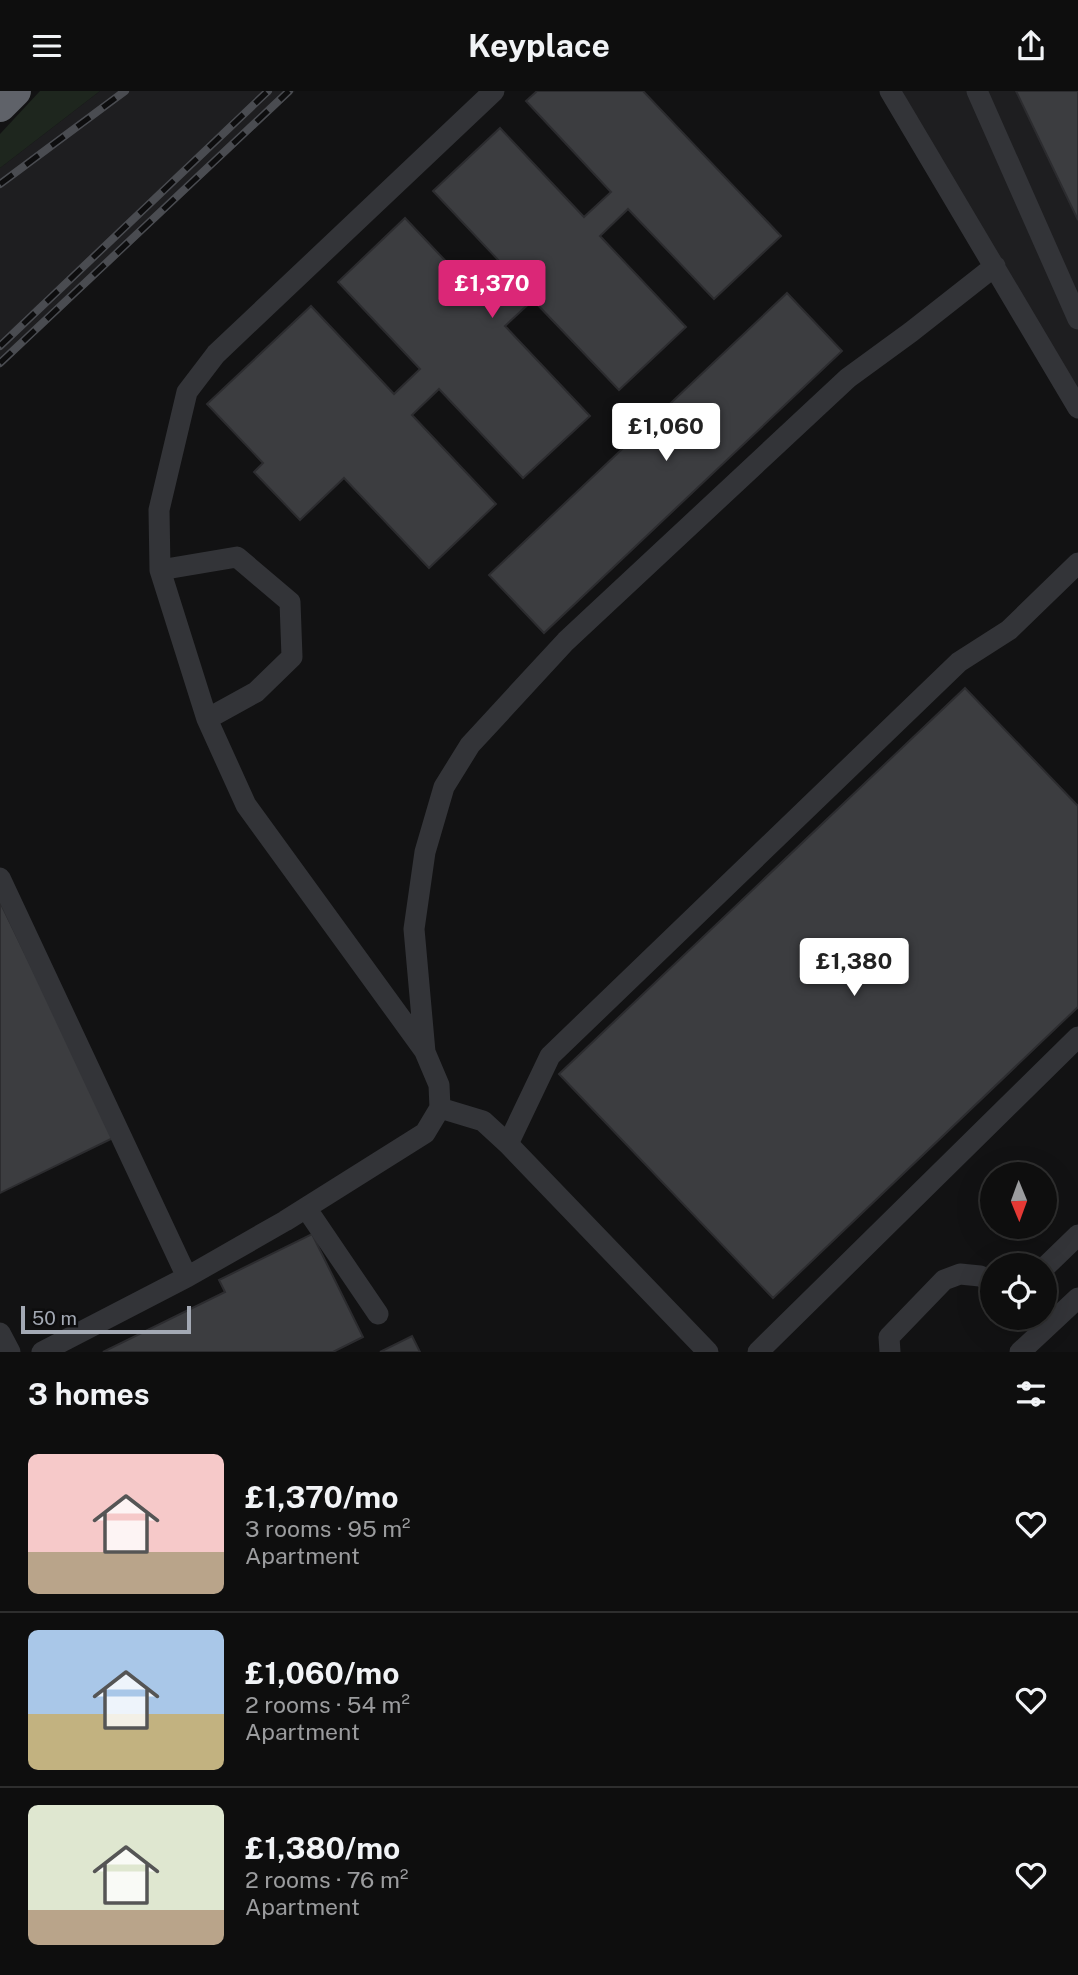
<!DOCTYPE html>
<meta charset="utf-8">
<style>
body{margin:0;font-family:"Public Sans",sans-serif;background:#171717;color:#f1f3f6;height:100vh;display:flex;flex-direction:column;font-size:26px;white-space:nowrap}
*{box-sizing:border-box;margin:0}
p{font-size:23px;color:#9b9c9e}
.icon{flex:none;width:38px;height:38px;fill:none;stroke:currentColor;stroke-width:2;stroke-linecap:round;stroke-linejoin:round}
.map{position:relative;height:1261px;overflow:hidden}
.panel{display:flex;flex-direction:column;background:#0e0e0e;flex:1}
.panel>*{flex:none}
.needle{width:46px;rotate:179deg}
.controls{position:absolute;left:980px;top:1071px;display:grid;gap:14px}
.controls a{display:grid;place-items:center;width:77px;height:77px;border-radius:50%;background:#0e0e0e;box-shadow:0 7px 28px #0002,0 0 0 2px #2e2e2e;font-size:35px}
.scale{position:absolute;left:21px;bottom:18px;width:170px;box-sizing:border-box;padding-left:7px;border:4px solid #a3a9b4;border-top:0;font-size:19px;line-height:24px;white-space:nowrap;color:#a3a9b4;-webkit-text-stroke:5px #0d0d0e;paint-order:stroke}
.price{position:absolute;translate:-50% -60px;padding:0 16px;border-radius:7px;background:#fff;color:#222;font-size:23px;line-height:46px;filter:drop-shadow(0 2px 4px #0008)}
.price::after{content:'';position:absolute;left:50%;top:42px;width:21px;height:16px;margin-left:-10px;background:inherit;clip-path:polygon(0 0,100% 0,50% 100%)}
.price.selected{background:#db2777;color:#fff}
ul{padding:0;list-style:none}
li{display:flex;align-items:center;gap:21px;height:175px;padding:0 28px}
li+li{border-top:2px solid #2e2e2e}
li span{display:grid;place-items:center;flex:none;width:196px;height:140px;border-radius:10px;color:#555}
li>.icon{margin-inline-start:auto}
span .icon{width:84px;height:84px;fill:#fffc;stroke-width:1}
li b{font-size:30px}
h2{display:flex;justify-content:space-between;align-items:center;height:84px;padding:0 28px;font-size:30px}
header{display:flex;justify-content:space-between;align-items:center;height:91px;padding:0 28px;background:#0e0e0e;font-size:32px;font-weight:700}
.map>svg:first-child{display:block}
.built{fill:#1e1e20}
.green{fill:#1e261e}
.building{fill:#3c3d40;stroke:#2c2c2f;stroke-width:2}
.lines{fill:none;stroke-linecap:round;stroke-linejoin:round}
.minor{stroke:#333438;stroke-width:21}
.highway{stroke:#5f6269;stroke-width:32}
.rail-casing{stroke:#4a4c51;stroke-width:8}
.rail{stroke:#0d0d0e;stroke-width:5;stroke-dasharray:16;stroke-linecap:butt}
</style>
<header><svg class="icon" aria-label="menu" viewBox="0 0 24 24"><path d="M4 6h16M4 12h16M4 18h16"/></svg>Keyplace<svg class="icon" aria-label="share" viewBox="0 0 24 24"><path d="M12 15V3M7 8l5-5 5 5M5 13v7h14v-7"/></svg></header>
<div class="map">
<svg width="1078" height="1261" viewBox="0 0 1078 1261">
<rect width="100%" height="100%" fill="#121213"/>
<path class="built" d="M100,0H295L0,277V77Z
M902,0H1078V316Z"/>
<path class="green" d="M40,0H100L0,77V43Z"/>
<path class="building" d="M537,0H643L781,145L714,208L628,118L600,145L686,236L619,299L533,209L505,235L590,325L523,387L439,298L412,324L496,413L429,477L344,387L300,429L254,381L263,372L207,313L311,215L394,303L420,278L338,191L405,127L489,216L518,190L433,100L500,37L584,126L611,101L526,10Z
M1016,0H1078V129Z
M787,202L842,260L544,542L489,484Z
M965,597L1078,715V916L773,1207L559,983Z
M0,811L115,1046L0,1102Z
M312,1143L363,1246L333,1261H103L225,1201L219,1189Z
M412,1245L420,1261H380Z"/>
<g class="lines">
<path class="minor" d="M890,0L1078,317
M977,0L1078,228
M160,479L237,466L290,511L292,566L256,601L207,628
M0,787L187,1186
M424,959L246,714L207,628L160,479L159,419L187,301L216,263L494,0
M440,1017L483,1030L508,1053L708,1261
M508,1053L550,965L959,571L1009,539L1078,472
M306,1117L378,1223
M1045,1176L1078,1144
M0,1242L10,1261
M42,1261L187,1186L285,1130L425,1042L440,1017L439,994L425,961L414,838L425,761L444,696L470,654L566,550L848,287L911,241L995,175
M758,1261L1078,946
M890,1261L889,1246L944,1189L960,1183L980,1185L992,1190
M1020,1261L1078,1207"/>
<path class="highway" d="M0,15L15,0"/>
<g class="rail-casing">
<path id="rail" d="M0,93L125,0
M0,255L268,0
M0,272L289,0"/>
</g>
<use href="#rail" class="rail"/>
</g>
</svg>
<div class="controls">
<a><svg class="needle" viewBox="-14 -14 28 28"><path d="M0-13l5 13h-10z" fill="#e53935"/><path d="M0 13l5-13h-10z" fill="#9b9c9e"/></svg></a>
<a><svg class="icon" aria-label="locate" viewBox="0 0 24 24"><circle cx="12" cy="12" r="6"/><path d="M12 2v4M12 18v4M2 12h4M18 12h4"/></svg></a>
</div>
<div class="scale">50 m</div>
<b class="price selected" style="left:492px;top:229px">£1,370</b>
<b class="price" style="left:666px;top:372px">£1,060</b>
<b class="price" style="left:854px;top:907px">£1,380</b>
</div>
<section class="panel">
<h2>3 homes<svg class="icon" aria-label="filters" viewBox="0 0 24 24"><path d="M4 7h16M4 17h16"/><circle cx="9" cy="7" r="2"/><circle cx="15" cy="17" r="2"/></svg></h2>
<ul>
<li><span style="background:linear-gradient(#f6c9c9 70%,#b9a48a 0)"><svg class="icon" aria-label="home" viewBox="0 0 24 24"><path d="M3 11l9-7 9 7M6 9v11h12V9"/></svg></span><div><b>£1,370/mo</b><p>3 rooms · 95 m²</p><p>Apartment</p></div><svg class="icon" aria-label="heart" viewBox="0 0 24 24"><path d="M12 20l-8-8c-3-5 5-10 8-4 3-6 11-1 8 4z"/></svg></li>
<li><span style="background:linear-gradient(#a9c7e8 60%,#c2b280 0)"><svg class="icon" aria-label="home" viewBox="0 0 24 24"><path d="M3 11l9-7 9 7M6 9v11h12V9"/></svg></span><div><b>£1,060/mo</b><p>2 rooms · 54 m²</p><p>Apartment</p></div><svg class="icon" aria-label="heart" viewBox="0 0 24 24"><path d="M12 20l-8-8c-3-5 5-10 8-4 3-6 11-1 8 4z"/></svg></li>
<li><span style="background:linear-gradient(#dfe7d0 75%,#b9a48a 0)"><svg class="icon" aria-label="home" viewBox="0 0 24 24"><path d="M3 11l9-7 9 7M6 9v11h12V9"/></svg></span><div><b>£1,380/mo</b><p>2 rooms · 76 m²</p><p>Apartment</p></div><svg class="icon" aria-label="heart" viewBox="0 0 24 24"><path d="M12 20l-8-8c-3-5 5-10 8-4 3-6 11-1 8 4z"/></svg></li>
</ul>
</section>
